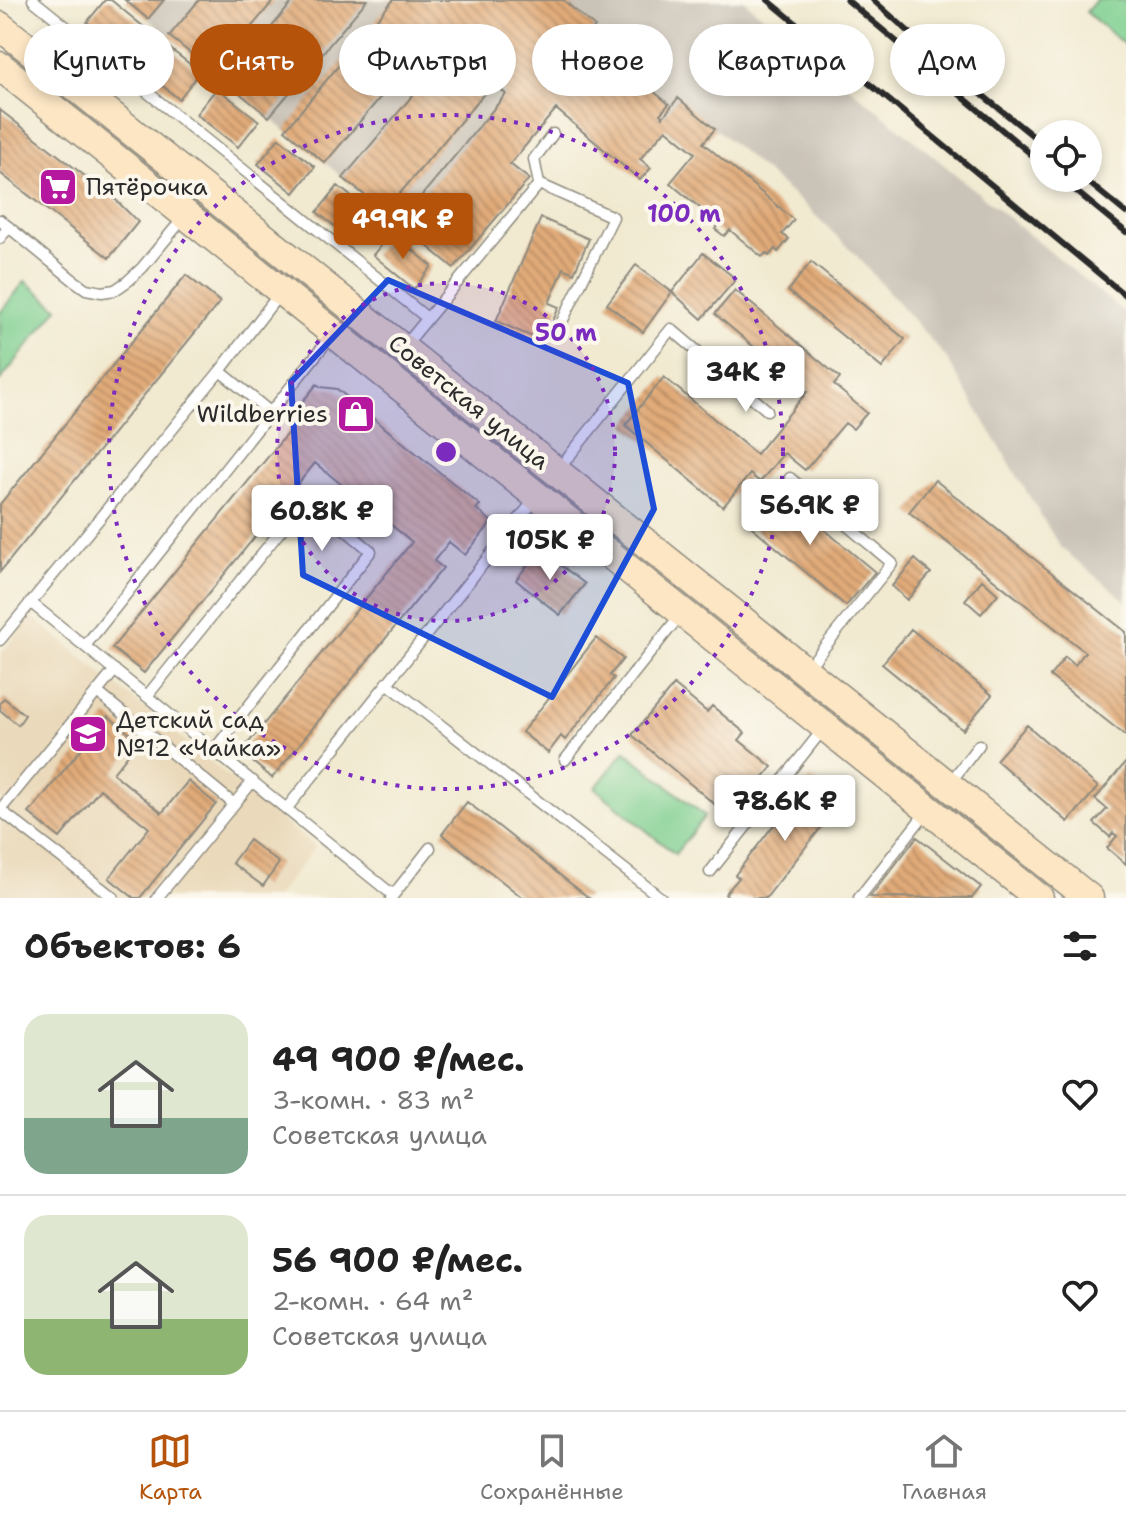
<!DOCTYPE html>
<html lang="ru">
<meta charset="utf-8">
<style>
body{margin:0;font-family:"Shantell Sans",sans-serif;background:#f2f2f2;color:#222;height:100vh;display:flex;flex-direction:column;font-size:30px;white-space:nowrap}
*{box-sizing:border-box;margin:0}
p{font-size:26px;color:#767676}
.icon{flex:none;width:44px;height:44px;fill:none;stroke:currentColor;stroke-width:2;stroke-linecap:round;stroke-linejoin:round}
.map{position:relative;height:898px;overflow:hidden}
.details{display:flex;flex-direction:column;background:#fff;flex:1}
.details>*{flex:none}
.guide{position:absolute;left:24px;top:24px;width:1078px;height:72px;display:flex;gap:16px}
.buttons{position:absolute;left:1030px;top:120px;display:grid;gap:16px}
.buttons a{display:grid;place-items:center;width:72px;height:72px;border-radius:50%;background:#fff;box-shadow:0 4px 12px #0003;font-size:40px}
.price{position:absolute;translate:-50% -68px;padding:0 18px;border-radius:8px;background:#fff;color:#222;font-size:26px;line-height:52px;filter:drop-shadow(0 2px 4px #0008)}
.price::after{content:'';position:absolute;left:50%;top:48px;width:24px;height:18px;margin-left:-12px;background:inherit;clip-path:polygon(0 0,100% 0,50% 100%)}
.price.on{background:#b45309;color:#fff}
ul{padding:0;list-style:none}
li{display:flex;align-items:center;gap:24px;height:200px;padding:0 24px}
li+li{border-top:2px solid #e0e0e0}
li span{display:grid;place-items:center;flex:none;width:224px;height:160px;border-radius:24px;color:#555}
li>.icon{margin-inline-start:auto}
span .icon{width:96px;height:96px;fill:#fffc;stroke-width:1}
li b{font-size:34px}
h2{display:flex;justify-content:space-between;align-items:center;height:96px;padding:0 24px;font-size:34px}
.pill{padding:0 28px;border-radius:36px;background:#fff;box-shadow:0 4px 12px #0003;font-size:28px;line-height:72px}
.pill.on{background:#b45309;color:#fff}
.menu{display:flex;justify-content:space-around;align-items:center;height:112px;border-top:2px solid #e0e0e0;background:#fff;font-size:22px;color:#767676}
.menu a{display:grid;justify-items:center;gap:4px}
.menu .on{color:#b45309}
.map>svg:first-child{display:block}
.built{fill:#ead9ba}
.industrial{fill:#cac3b8}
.green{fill:#7ecf90;stroke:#547d5e;stroke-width:2}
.building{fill:url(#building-back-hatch)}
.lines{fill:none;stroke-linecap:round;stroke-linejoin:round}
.lane-casing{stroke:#8e8a7e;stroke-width:13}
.secondary-casing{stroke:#8e8a7e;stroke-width:31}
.lane{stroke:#fff;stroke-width:10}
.secondary{stroke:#fce6c4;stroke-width:28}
.rail{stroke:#2b2b2b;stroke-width:6}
.marked{fill:#1d4ed8;fill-opacity:0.2;stroke:#1d4ed8;stroke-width:6;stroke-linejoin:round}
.ring{fill:none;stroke:#7b2cbf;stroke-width:4;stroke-dasharray:4 8}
.labels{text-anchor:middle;stroke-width:8;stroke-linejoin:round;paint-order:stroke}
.poi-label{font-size:24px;fill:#2b2b2b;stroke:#fbf7ec;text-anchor:start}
.street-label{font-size:24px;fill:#2b2b2b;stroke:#fbf7ec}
.centre{fill:#7b2cbf;stroke:#fbf7ec;stroke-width:4}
.ring-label{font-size:24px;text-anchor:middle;font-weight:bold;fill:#7b2cbf;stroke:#fbf7ec;stroke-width:8;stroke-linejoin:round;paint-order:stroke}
</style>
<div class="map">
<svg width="1126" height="898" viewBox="0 0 1126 898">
<defs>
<pattern id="building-back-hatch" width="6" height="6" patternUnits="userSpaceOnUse" patternTransform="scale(2)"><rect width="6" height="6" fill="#e1ab79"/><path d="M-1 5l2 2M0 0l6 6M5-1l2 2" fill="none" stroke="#b78b63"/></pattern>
</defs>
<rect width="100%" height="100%" fill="#fbf7ec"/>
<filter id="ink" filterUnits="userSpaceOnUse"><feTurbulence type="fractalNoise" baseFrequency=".0125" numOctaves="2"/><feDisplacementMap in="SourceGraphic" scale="16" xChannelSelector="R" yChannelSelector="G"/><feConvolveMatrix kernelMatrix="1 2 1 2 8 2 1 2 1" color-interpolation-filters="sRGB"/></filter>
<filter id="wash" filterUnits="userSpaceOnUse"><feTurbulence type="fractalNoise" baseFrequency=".006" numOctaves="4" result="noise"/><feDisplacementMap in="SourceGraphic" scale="32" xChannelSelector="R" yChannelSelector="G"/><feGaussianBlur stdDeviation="1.8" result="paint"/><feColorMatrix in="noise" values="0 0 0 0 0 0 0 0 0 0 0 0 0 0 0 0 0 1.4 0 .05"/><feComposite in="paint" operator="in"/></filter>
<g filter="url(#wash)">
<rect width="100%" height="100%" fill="#f1ead1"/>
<path class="built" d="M31,616L315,847L275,898H0V655Z"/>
<path class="industrial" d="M125,0H743L1126,314V601L1060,547L945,356L857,256L809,209L716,129L695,153L665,129L640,159L651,168L640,180L556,110L511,163L529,179L454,268Z"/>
<path class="green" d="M1096,0H1126V46L1086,12Z
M25,281L58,308L0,381V313Z
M625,751L705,816L675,854L595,788Z"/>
<g id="blocks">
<path class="building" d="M105,0H111L145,28L125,53L87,22Z
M125,0H164L148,19Z
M199,0H274L214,72L169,36Z
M294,0H367L269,117L226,82Z
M393,0H563L595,27L588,35L614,57L618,52L651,80L647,86L669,104L660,114L663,117L678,98L715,129L703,143L794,220L782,234L789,239L778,252L775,249L769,256L766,253L762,257L730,230L724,236L715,229L719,224L670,183L695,153L666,129L640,159L651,168L640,180L556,109L510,164L529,179L454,268L399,223L506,94L493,83L385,211L343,178L444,58L426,43L325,163L285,130Z
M164,44L200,72L179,99L143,70Z
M217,88L259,121L238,147L196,114Z
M0,110L117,201L138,222L109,258L0,173Z
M279,138L315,167L294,193L258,164Z
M338,186L373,214L352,240L317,212Z
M541,218L589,239L574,273L564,268L549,303L559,307L544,342L496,321Z
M392,233L432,266L414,289L373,255Z
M703,253L736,279L702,319L672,292L643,332L607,304L636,265L672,292Z
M811,262L905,339L882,368L788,291Z
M186,275L220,302L0,572V504Z
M735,290L840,378L834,385L867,413L853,429L845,423L805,470L784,453L760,482L750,474L723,507L625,425L664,377L756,454L807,392L715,314Z
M317,384L321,387L337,389L480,505L476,509L492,522L465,555L449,542L434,561L443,568L272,778L241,752L412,542L315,463L144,673L112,648L299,419L292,414Z
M935,480L1126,632V736L1050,676L1065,657L1075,665L1085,652L909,512Z
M775,488L875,572L846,606L746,522Z
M540,549L585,584L560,615L516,580Z
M915,559L931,573L907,600L892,586Z
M982,580L998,594L981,614L965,600Z
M911,629L992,695L963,730L882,664Z
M596,638L623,659L610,675L614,678L565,740L561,736L548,753L522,732Z
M674,685L707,712L712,706L745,733L739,740L772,767L730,817L632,735Z
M4,698L25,715L18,725L0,710V703Z
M108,716L139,741L113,773L162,813L188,781L216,804L140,898H134L109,878L149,828L100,789L60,838L29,813Z
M1027,725L1098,787L1068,822L996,760Z
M1126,762V864L1107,848L1117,836L1113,833L1110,837L1094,823L1107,809L1095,799Z
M811,778L845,805L830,824L826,821L766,898H730L725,894L739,878L735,875L783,813L787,817L800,800L796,797Z
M467,802L488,818L589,898H523L442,834Z
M917,837L981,887L972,898L870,897Z
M249,840L279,863L263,886L232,863Z"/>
</g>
</g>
<g filter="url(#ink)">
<use href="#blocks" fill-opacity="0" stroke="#8e8a7e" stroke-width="2"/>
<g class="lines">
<g class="lane-casing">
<path id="lane" d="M33,0L427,318
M539,184L613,217L559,328
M0,220L72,279L86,289L102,292L115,290L128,281L142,268L185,216
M0,238L9,227
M403,348L539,184L534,159L553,134
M220,371L270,412
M558,470L671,329L767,410
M790,478L892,563L806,670
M30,602L393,895
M0,640L220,371L280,293
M85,646L332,335
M387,683L661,898
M97,692L234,804
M147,696L307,498L371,551L214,750
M565,760L681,614
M949,784L979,745
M287,808L536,498
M0,810L115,670
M0,810L114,898
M710,872L824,728
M157,898L253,781
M391,898L430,848
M859,898L927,811"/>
</g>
<g class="secondary-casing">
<path id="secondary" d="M0,26L1089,898
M0,66L1039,898"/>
</g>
<use href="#lane" class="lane"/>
<use href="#secondary" class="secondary"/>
<path class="rail" d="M768,0L1126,296
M847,0L1044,165
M873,0L954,72L1044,145
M1060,178L1126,232
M1083,178L1126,213"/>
</g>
</g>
<path class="marked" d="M388,280L628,383L654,509L552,697L303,575L291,382Z"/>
<circle cx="446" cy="452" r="169" fill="#7b2cbf" fill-opacity=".12"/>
<g class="ring">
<circle cx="446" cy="452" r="169"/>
<circle cx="446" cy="452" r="337"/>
</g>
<defs>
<g id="supermarket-square" transform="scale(2)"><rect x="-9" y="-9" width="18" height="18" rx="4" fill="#b5179e" stroke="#fbf7ec"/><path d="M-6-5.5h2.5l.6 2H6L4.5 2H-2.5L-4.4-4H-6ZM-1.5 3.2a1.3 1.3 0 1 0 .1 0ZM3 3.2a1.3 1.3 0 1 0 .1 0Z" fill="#fff"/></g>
<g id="shop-square" transform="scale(2)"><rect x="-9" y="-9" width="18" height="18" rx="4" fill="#b5179e" stroke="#fbf7ec"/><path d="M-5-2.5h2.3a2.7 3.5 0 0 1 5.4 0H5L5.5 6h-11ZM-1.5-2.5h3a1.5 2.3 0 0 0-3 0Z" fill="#fff"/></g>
<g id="school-square" transform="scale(2)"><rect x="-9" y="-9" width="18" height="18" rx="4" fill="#b5179e" stroke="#fbf7ec"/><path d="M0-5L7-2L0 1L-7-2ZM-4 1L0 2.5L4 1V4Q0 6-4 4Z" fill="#fff"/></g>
</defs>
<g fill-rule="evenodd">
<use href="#supermarket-square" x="58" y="187"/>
<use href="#shop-square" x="356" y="414"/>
<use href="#school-square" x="88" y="734"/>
</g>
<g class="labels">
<g class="poi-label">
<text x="86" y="195">Пятёрочка</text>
<text x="328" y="422" text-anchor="end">Wildberries</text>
<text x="116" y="728">Детский сад<tspan x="116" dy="28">№12 «Чайка»</tspan></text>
</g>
<g class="street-label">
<text transform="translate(469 402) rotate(39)" y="8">Советская улица</text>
</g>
</g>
<circle cx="446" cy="452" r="12" class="centre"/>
<g class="ring-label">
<text x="684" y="222">100 m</text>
<text x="566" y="341">50 m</text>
</g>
</svg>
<div class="buttons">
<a><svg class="icon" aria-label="locate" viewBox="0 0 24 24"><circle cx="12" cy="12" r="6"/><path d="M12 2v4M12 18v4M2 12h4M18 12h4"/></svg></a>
</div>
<b class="price on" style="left:403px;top:261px">49.9K ₽</b>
<b class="price" style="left:746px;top:414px">34K ₽</b>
<b class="price" style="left:810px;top:547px">56.9K ₽</b>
<b class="price" style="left:322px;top:553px">60.8K ₽</b>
<b class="price" style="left:550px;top:582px">105K ₽</b>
<b class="price" style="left:785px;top:843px">78.6K ₽</b>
<div class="guide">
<a class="pill">Купить</a>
<a class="pill on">Снять</a>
<a class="pill">Фильтры</a>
<a class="pill">Новое</a>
<a class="pill">Квартира</a>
<a class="pill">Дом</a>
</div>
</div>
<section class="details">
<h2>Объектов: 6<svg class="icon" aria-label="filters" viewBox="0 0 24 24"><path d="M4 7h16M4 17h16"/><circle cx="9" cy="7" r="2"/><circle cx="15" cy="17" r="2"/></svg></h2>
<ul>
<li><span style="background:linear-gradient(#dfe7d0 65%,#7fa58c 0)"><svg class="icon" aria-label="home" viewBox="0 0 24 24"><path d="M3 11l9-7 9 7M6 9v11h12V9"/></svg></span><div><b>49 900 ₽/мес.</b><p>3-комн. · 83 m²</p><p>Советская улица</p></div><svg class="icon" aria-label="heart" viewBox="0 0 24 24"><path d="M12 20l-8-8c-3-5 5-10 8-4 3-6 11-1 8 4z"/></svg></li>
<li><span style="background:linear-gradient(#dfe7d0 65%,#8fb573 0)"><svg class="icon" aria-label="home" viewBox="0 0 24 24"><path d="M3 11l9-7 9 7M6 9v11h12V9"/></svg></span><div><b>56 900 ₽/мес.</b><p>2-комн. · 64 m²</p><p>Советская улица</p></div><svg class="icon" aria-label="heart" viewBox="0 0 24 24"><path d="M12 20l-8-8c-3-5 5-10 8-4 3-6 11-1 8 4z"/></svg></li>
</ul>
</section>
<nav class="menu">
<a class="on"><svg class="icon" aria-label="map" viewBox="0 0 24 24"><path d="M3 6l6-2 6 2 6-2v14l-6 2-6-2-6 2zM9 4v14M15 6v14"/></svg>Карта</a>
<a><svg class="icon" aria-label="saved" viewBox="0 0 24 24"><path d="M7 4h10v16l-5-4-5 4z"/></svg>Сохранённые</a>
<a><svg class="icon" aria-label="home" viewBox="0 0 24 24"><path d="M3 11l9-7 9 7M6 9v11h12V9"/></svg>Главная</a>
</nav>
